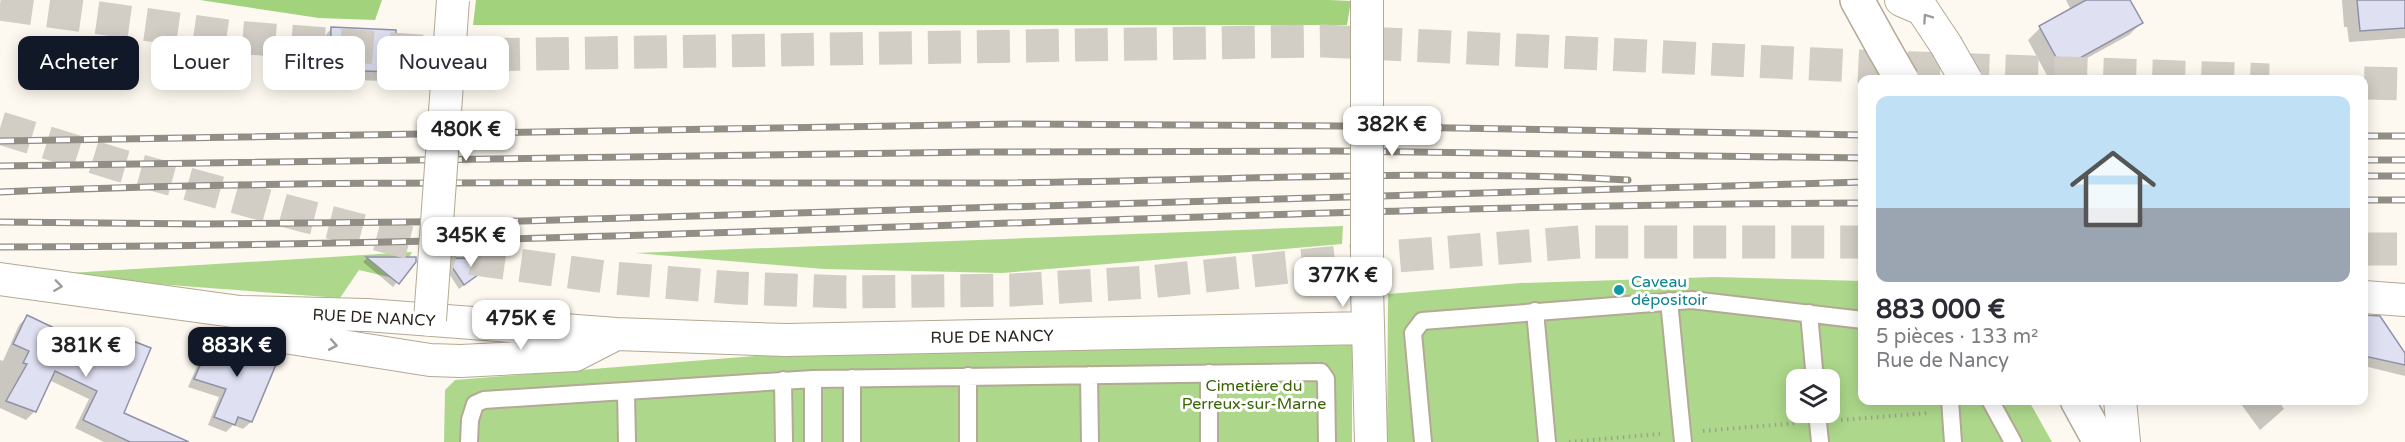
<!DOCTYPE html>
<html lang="fr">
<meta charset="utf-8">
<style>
body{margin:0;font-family:"Varela Round",sans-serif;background:#f7f7f7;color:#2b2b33;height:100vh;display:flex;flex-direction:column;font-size:22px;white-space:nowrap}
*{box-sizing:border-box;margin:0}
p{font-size:20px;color:#7c7c81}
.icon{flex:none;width:33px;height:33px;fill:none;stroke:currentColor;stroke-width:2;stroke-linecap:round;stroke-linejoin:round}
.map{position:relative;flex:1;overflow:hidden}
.drawer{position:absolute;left:1858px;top:75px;width:510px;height:330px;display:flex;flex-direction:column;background:#fff;border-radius:12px;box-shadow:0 3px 15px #0003}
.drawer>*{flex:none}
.hud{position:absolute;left:18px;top:36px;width:570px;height:54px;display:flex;gap:12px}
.fabs{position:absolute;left:1786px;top:369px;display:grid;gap:12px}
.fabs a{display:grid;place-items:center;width:54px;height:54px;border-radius:12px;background:#fff;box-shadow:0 3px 15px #0003;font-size:30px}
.price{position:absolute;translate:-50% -51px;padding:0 14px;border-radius:12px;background:#fff;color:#222;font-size:20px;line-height:39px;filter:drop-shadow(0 2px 3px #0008)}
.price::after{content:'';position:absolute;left:50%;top:36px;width:18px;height:14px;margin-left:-9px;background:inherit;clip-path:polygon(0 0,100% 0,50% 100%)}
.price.current{background:#111827;color:#fff}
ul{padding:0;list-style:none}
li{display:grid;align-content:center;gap:12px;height:318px;padding:0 18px}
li+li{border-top:2px solid #e1e1e2}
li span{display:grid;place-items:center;height:186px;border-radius:12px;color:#555}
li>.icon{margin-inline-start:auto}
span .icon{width:108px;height:108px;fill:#fffc;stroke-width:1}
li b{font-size:26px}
.pill{padding:0 21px;border-radius:12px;background:#fff;box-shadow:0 3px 15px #0003;font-size:21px;line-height:54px}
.pill.current{background:#111827;color:#fff}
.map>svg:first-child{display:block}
.green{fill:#add88b;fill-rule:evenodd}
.forest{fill:#a3d27c}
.shadow{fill:#0003}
.building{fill:#dfe0f2;stroke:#9191a7;stroke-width:1.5}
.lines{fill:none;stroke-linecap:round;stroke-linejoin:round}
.motorway-tunnel{stroke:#d2cec6;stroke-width:33;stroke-dasharray:33 16;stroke-linecap:butt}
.service-casing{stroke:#b3a994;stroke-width:20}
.minor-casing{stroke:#b3a994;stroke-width:34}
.primary-casing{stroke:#b3a994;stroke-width:36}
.path{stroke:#a29e95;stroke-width:4;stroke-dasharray:1.5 4.5;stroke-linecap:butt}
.service{stroke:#fff;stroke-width:16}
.minor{stroke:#fff;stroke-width:32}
.primary{stroke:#fff;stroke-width:33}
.rail-casing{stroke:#928e86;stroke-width:7}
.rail{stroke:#fff;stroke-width:4.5;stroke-dasharray:14;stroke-linecap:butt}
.minor-bridge-casing{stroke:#b3a994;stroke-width:34;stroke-linecap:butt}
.primary-bridge-casing{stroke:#b3a994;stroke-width:36;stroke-linecap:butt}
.minor-bridge{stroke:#fff;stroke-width:32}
.primary-bridge{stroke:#fff;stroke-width:33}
.oneway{stroke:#9e9c99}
.culture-dot{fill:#0f9aa8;stroke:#fff;stroke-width:2}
.labels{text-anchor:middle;stroke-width:6;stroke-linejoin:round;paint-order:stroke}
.culture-label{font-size:16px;fill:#0d838f;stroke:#fff;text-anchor:start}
.street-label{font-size:16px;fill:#28241c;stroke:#fff}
.park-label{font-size:16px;fill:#3b6406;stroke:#fff}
</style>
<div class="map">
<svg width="2405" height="442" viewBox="0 0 2405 442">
<rect width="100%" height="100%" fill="#fdf9f0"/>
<path class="green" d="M1343,226L1342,244L1002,273L824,269L635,253Z
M412,252L397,279L359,270L340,298L37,275Z
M1715,277L1863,281V400L2029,401L2052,442H1387L1388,294L1520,283ZM1797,380H1830V412H1797Z
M1352,345V442H444L445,390L455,380L791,353Z"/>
<path class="forest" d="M200,0H382L375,20L319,18Z
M476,0H1329L1351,1L1347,25H473Z"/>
<path class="shadow" d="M2066,0H2129L2141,23L2129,35L2049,79L2028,40L2040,28L2071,10Z
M2342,0H2405V38L2349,42L2347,27H2344Z
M331,29L393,72L384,81L322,79L323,38Z
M367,258L415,259L393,287L363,262Z
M453,259L494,263L459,289L448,272L449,264Z
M27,317L111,357L115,347L124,339L122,414L164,442H104L75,428L89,399L49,380L34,412L26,420L0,408V360L3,361L19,325Z
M2364,322L2405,356V376L2364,366Z
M213,341L278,356L251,422L243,429L233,425L226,432L208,425L219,397L188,387L205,348Z
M2238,400H2278L2284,409L2260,430Z"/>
<path class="building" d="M2086,0H2130L2143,23L2062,68L2039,26Z
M2357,0H2405V28L2360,31Z
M331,27L396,30L395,72L330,70Z
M366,257H416V262L399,284Z
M453,258L500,259L464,285L452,267Z
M27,315L115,357L123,337L151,348L124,413L189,442H130L83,420L97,391L55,371L36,412L6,401L27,364L23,363L29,351L13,344Z
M2364,315L2380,316L2405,353V365L2364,356Z
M212,339L280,355L252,422L238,417L235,425L214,417L226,389L194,379Z"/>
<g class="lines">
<path class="motorway-tunnel" d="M0,4L235,37L471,55L1323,41L1859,66L2269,80
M2364,83L2405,84
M0,128L119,165L305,216L474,259L613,278L736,288L846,292L1013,290L1149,282L1385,257L1580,242H1863
M2364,249H2405"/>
<g class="service-casing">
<path id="service" d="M1669,301L1683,442
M1535,311L1547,442
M1809,313L1815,380
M1209,373V442
M1089,375L1090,442
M968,376V442
M852,378V442
M783,380L784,442
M626,392L627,442
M1950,400L1953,442
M1990,400L2013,442
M1817,412L1820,442
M469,442L470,420L475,404L484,400L813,379L1321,372L1326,379L1327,442
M813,442V379
M1423,442L1413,333L1422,321L1692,300L1863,320"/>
</g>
<g class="minor-casing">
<path id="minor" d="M1901,0L1922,9L1946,45
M1367,27V0
M0,279L240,312L367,315L616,334L786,340L1368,328
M1367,287L1371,442
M2364,297L2405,300
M241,313L278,336L430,360L461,361L575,355L616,334
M2120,400L2124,442"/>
</g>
<g class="primary-casing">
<path id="primary" d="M1857,0L1883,47
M2077,400L2100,442"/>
</g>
<path class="path" d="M1841,420L1929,413
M1703,431L1797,423
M1569,442L1660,434"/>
<use href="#service" class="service"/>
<use href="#minor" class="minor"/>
<use href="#primary" class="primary"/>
<g class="rail-casing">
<path id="rail" d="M2364,136H2405
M0,141L1015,124L1340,126L1863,135
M2364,160H2405
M0,166L980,152L1336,151L1863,158
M2364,176H2405
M0,192C330,178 660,184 990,183C1203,182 1416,168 1628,180
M2364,200H2405
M0,222L202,224L522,221L1863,182
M0,247C621,246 1242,206 1863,203"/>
</g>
<use href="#rail" class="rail"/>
<g class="minor-bridge-casing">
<path id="minor-bridge" d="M1946,45L1966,80
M1367,287V27
M430,320L453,0"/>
</g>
<g class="primary-bridge-casing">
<path id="primary-bridge" d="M1883,47L1902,80"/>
</g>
<use href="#minor-bridge" class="minor-bridge"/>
<use href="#primary-bridge" class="primary-bridge"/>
</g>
<defs><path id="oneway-chevron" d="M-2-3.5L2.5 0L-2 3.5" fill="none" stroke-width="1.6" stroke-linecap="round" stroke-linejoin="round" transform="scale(1.5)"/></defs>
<g class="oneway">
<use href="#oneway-chevron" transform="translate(1927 18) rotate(-125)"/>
<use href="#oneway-chevron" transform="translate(58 286) rotate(8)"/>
<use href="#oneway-chevron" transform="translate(333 345) rotate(10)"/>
</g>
<circle class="culture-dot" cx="1619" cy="290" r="6"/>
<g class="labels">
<g class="culture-label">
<text x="1631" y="287">Caveau<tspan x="1631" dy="18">dépositoir</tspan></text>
</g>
<g class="street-label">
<text transform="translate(374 317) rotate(3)" y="6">RUE DE NANCY</text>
<text transform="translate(992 336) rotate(-1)" y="6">RUE DE NANCY</text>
</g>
<g class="park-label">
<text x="1254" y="391">Cimetière du<tspan x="1254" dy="18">Perreux-sur-Marne</tspan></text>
</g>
</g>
</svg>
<div class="fabs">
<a><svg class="icon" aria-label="layers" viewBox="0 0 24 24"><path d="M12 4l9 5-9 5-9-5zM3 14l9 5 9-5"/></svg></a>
</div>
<b class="price" style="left:1392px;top:157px">382K €</b>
<b class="price" style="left:466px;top:162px">480K €</b>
<b class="price" style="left:471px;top:268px">345K €</b>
<b class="price" style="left:1343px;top:308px">377K €</b>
<b class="price" style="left:521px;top:351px">475K €</b>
<b class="price" style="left:86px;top:378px">381K €</b>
<b class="price current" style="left:237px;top:378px">883K €</b>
<div class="hud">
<a class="pill current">Acheter</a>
<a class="pill">Louer</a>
<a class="pill">Filtres</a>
<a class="pill">Nouveau</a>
</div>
<section class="drawer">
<ul>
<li><span style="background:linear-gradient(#bfe0f5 60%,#9aa5b1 0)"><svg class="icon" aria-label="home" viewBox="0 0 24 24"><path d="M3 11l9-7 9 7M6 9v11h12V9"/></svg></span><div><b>883 000 €</b><p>5 pièces · 133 m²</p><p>Rue de Nancy</p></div></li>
</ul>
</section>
</div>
